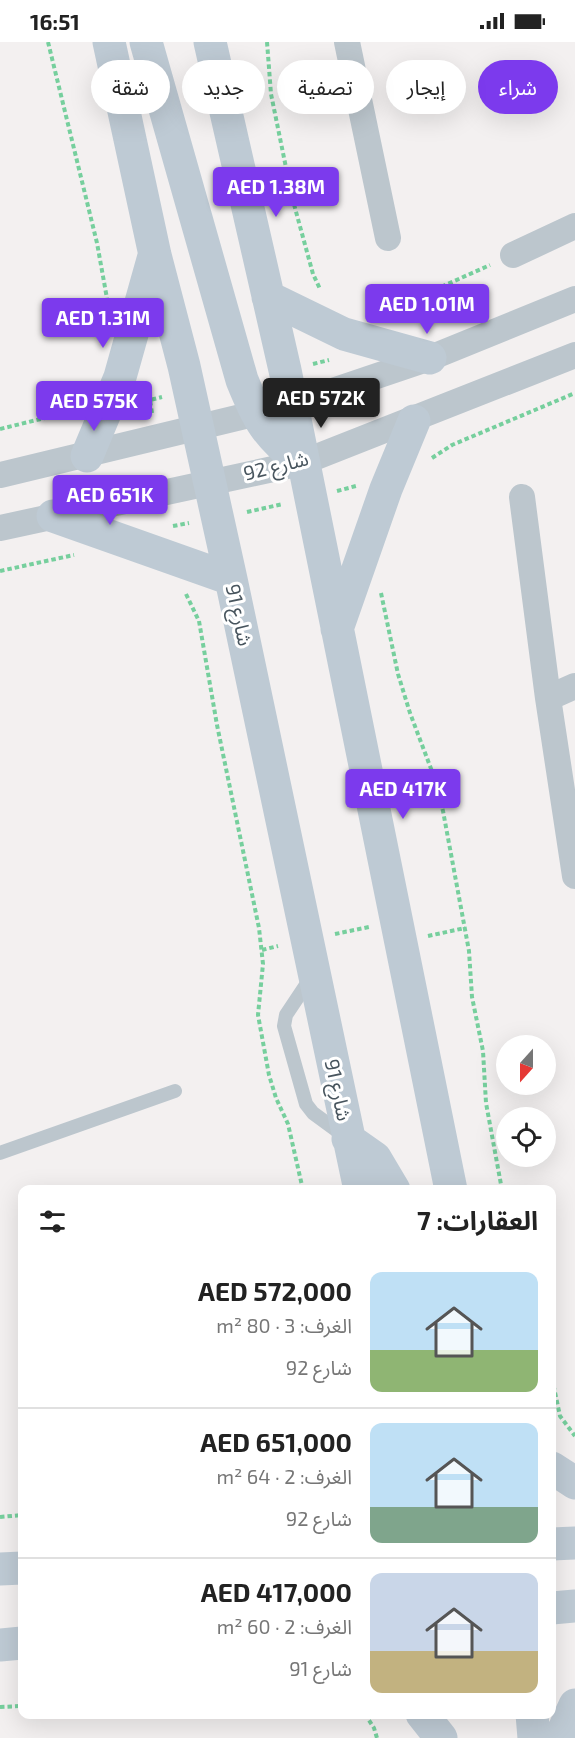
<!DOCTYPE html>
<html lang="ar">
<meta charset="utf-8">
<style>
body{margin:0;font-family:"Exo 2","Noto Sans Arabic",sans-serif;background:#f6f6f6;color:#222;direction:rtl;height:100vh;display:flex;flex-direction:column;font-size:22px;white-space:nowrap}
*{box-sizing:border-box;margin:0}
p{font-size:20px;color:#767676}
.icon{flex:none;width:33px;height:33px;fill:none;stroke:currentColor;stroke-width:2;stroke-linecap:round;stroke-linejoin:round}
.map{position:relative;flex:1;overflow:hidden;direction:ltr}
.drawer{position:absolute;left:18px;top:1143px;width:538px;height:534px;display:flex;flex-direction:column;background:#fff;border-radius:12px;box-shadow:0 6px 24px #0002;direction:rtl}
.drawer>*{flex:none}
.top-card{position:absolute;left:18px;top:18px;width:540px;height:54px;direction:rtl;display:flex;gap:12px}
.needle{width:39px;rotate:201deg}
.controls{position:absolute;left:496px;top:993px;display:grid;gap:12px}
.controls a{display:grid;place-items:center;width:60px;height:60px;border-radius:50%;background:#fff;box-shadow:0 6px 24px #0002;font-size:30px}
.price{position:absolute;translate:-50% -51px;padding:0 14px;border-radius:6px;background:#7c3aed;color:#fff;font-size:20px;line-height:39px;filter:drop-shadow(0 2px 3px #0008)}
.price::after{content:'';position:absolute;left:50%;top:36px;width:18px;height:14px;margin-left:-9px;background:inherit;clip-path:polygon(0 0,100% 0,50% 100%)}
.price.selected{background:#222;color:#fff}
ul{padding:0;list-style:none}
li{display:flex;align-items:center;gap:18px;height:150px;padding:0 18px}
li+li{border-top:2px solid #e0e0e0}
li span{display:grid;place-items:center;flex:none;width:168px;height:120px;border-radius:12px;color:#555}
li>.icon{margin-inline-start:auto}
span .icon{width:72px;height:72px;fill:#fffc;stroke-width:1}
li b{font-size:26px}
h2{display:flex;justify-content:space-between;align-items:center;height:72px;padding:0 18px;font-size:26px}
.pill{padding:0 21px;border-radius:27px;background:#fff;box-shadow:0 6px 24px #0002;font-size:21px;line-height:54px}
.pill.selected{background:#7c3aed;color:#fff}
.status{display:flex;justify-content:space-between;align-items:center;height:42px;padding:0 30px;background:#fff;direction:ltr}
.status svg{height:16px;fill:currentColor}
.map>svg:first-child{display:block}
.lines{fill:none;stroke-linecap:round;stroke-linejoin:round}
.path{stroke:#76cf9d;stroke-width:4;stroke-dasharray:4.5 3;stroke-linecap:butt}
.lane{stroke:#bcc6cd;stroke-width:14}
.street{stroke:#bcc6cd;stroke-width:26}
.secondary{stroke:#becad4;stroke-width:33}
.labels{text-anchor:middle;stroke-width:6;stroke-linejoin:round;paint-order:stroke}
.street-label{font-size:20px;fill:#48555e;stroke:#fff}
</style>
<div class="status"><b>16:51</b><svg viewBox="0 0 49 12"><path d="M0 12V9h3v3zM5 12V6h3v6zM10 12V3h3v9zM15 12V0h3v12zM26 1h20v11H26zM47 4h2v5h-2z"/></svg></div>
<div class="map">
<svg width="575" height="1696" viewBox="0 0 575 1696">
<rect width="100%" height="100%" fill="#f3f0f0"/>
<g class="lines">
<path class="path" d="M48,0L97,201L108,262
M267,0L271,52L292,155L313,232L320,247
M379,270L403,262L490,223
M313,322L329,318
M152,371L150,358L162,355
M0,387L61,372L78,353
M432,416L452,403L575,351
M337,449L356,444
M247,470L283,462
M173,484L189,481
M0,529L74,513
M381,551L398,632L410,671L433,732L443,769L469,909L472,955L483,1009L486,1061L502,1148
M186,552L199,579L217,683L259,886L263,922L258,973L269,1033L276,1056L288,1082L303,1148
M335,892L369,885
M428,894L465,886
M262,908L278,904
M552,1336L560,1374L575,1394
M0,1475L22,1473
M0,1665L22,1664
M365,1672L374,1686L377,1696"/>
<path class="lane" d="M312,934L286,973L284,984L306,1062L313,1071L343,1093
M0,1111L175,1049"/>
<path class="street" d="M347,0L388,196
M513,213L575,184
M0,433L291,363L430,316L575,257
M522,455L548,656L575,834
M0,486L301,421L575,313
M548,656L575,644"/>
<path class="secondary" d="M109,0L155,213L184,324L231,537L360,1148
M146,0L242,338C259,380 266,392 301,421
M210,0L285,328L451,1148
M268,255L344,292L430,316
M87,414L120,335L154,214
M53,474L231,537
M337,587L386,447L414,379
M348,1097L375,1116L394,1148
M552,1426L575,1441
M552,1502L575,1501
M0,1527L22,1526
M552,1566L575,1564
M0,1603L22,1601
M422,1672L441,1696
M532,1672L534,1696
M560,1696L575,1663"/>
</g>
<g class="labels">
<g class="street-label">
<text transform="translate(276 424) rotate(-14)" y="7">شارع 92</text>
<text transform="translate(239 573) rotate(78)" y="7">شارع 91</text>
<text transform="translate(338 1048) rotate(78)" y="7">شارع 91</text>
</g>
</g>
</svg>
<div class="controls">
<a><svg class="needle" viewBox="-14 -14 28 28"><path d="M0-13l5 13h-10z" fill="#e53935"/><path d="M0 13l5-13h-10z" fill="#767676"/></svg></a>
<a><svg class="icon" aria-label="locate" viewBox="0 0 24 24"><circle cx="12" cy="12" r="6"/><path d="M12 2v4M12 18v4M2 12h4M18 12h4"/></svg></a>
</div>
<b class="price" style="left:276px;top:176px">AED 1.38M</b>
<b class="price" style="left:427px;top:293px">AED 1.01M</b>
<b class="price" style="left:103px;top:307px">AED 1.31M</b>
<b class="price selected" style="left:321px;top:387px">AED 572K</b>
<b class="price" style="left:94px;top:390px">AED 575K</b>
<b class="price" style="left:110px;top:484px">AED 651K</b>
<b class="price" style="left:403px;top:778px">AED 417K</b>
<div class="top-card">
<a class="pill selected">شراء</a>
<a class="pill">إيجار</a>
<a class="pill">تصفية</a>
<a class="pill">جديد</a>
<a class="pill">شقة</a>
</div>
<section class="drawer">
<h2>العقارات: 7<svg class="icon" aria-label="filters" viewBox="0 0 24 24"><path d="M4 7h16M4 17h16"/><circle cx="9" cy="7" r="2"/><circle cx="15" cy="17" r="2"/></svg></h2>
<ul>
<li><span style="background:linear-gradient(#bfe0f5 65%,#8fb573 0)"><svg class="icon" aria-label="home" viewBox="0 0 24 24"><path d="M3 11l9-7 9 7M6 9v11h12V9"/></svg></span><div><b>AED 572,000</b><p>الغرف: 3 · 80 m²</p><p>شارع 92</p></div></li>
<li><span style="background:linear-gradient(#bfe0f5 70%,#7fa58c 0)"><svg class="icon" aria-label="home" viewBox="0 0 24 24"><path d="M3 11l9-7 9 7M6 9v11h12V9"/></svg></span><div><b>AED 651,000</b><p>الغرف: 2 · 64 m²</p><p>شارع 92</p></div></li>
<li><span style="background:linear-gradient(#c9d6e8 65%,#c2b280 0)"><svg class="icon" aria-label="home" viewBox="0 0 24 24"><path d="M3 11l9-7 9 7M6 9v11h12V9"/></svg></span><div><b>AED 417,000</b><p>الغرف: 2 · 60 m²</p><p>شارع 91</p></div></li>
</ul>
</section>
</div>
